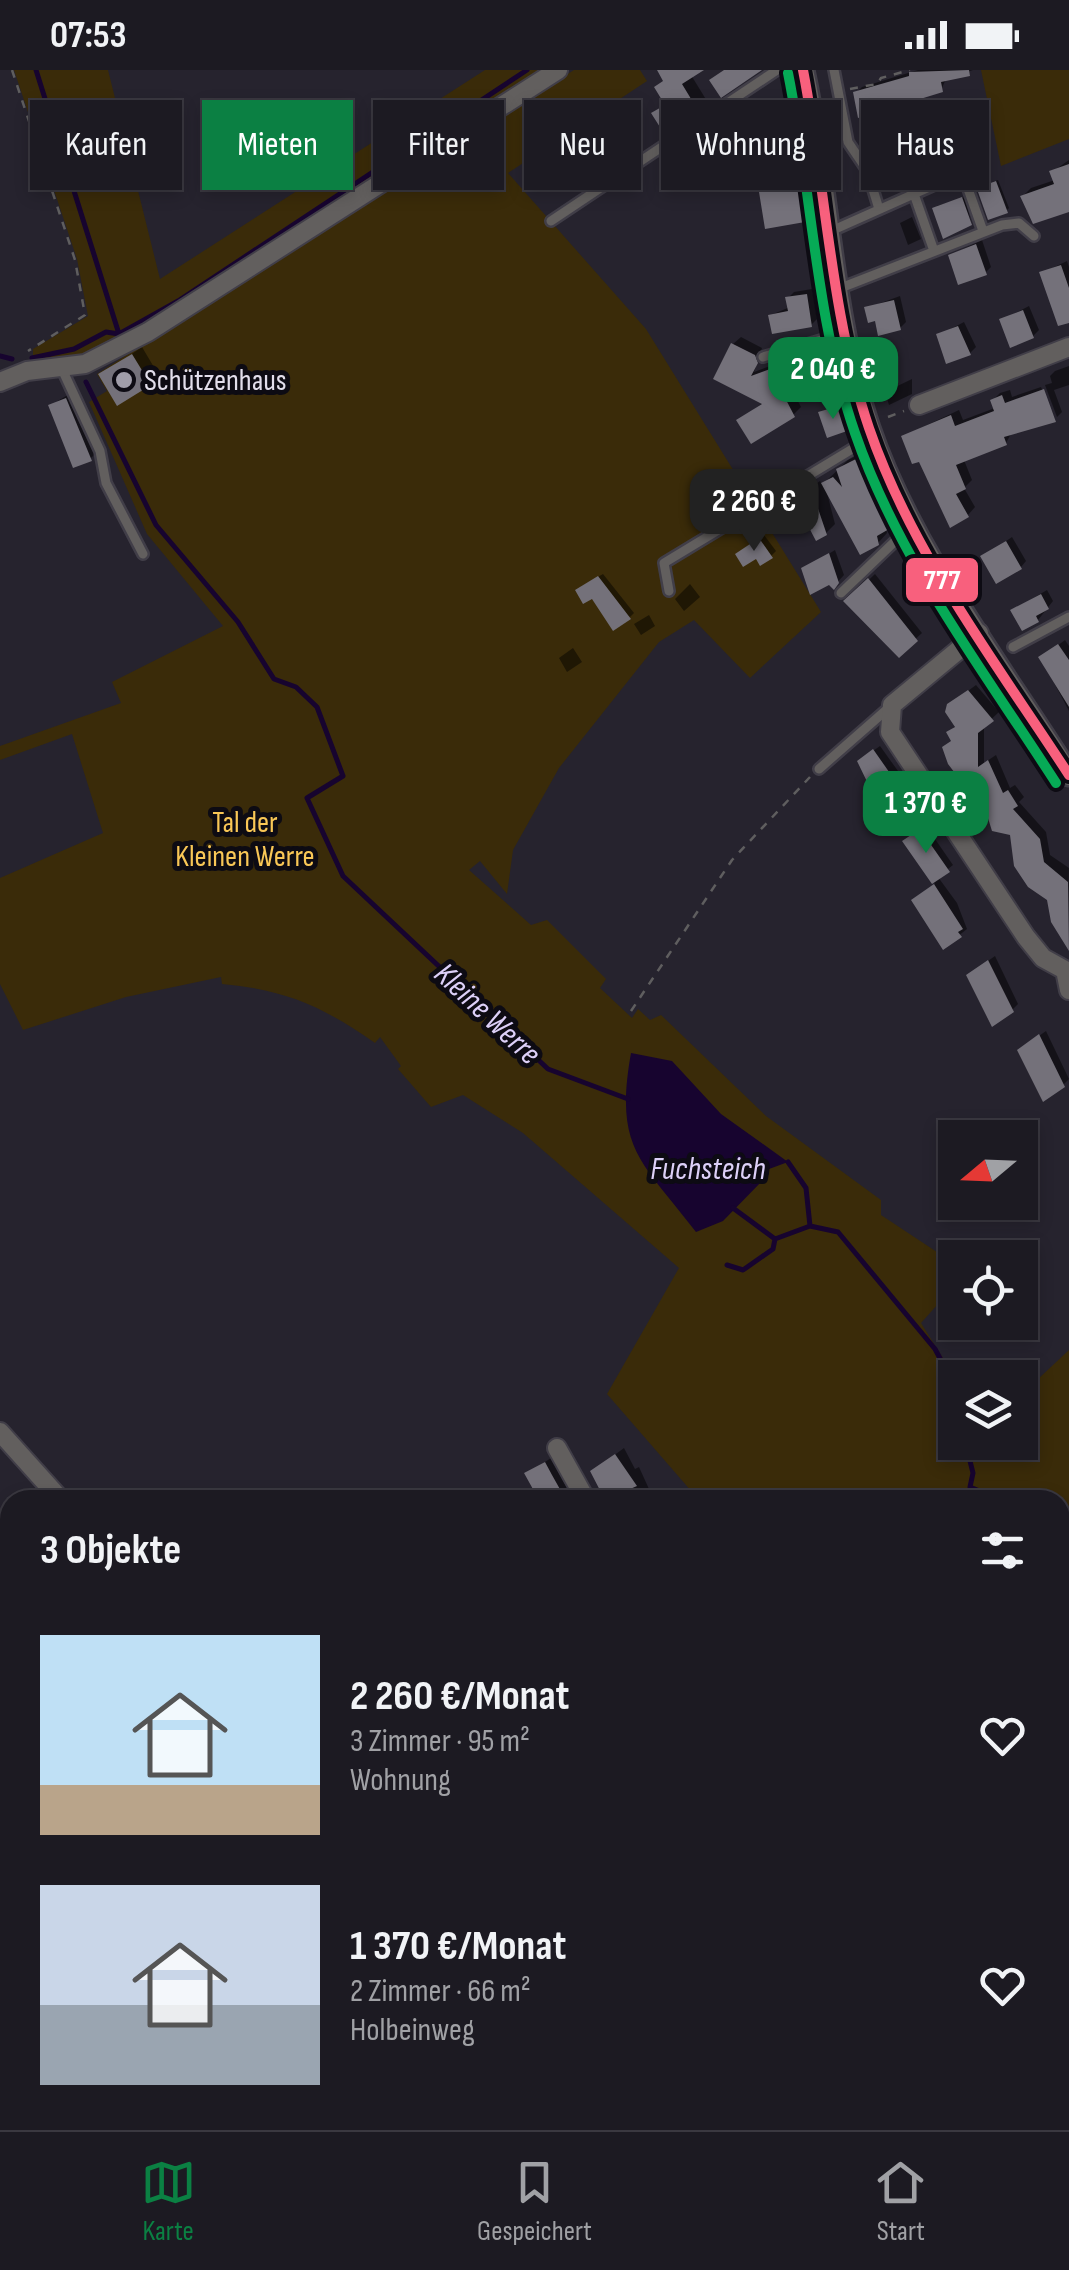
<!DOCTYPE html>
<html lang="de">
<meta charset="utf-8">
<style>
body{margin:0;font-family:"Sofia Sans Condensed",sans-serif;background:#25232a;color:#f1f3f6;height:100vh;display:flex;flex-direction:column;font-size:38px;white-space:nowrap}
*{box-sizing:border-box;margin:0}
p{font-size:32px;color:#a0a1a5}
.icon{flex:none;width:55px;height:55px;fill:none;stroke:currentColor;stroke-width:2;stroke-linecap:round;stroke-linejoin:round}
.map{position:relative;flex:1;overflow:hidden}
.details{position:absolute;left:0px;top:1420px;width:1070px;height:640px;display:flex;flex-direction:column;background:#1c1a22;border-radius:30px 30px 0 0;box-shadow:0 5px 15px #0003,0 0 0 2px #3a3840}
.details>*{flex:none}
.banner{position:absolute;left:30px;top:30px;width:1010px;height:90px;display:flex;gap:20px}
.needle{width:65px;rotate:251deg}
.fabs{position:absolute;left:938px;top:1050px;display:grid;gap:20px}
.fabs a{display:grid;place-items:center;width:100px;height:100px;border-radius:0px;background:#1c1a22;box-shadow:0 5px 15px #0003,0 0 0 2px #3a3840;font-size:50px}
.price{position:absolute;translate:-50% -85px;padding:0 22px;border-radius:20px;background:#0b8043;color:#fff;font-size:32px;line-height:65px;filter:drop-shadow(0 2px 5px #0008)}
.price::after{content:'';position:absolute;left:50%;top:60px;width:30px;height:22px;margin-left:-15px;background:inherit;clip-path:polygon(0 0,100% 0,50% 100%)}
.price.on{background:#222;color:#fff}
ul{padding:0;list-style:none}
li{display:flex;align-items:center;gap:30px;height:250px;padding:0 40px}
li span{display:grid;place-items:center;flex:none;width:280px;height:200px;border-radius:0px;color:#555}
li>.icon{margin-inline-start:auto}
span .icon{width:120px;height:120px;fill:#fffc;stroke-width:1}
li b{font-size:42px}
h2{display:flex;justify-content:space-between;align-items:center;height:120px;padding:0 40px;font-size:42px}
.pill{padding:0 35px;border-radius:0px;background:#1c1a22;box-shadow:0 5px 15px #0003,0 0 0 2px #3a3840;font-size:35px;line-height:90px}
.pill.on{background:#0b8043;color:#fff}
.status{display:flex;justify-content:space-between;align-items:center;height:70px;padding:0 50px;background:#1c1a22;direction:ltr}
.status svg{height:28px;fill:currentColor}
.tab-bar{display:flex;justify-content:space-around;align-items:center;height:140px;border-top:2px solid #3a3840;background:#1c1a22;font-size:28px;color:#a0a1a5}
.tab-bar a{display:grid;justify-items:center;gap:5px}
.tab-bar .on{color:#0b8043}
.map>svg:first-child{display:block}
.green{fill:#3a2b09}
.water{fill:#17042f}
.shadow{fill:#0007}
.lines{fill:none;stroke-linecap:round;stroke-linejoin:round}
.stream{stroke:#17042f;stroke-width:5}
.taxiway{stroke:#423f48;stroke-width:45}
.building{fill:#74717a}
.service-casing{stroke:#413e48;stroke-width:14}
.minor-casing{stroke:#413e48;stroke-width:22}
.tertiary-casing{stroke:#413e48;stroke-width:25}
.path{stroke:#5f5e5f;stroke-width:2.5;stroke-dasharray:8 8;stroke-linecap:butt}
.service{stroke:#625f5e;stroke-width:9}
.minor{stroke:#625f5e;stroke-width:18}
.tertiary{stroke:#625f5e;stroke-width:20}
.bus-1-casing{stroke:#0d0b13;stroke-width:18}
.bus-2-casing{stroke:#0d0b13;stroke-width:18}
.bus-1{stroke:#f8607d;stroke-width:10}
.bus-2{stroke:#06aa56;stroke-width:10}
.poi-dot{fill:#a09da9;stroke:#0d0b13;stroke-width:4}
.labels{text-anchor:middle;stroke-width:10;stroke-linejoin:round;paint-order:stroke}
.poi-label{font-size:30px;fill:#e2deeb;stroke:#0d0b13;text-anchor:start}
.park-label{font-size:30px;fill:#f9c756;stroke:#0d0b13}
.water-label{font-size:32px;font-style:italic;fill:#ddd0f8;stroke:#0d0b13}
.line-badge{stroke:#0d0b13;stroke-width:4}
.badge-label{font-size:28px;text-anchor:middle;font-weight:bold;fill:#fff}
</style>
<div class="status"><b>07:53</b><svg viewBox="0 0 49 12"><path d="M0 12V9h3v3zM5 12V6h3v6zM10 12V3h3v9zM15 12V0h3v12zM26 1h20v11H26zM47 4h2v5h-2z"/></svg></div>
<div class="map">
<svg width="1069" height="2060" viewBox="0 0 1069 2060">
<rect width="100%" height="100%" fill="#26232e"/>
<path class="green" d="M14,0H108L160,209L485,0H539L180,232L75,288L33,292V279L88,246L77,189Z
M574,0H640L647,11L508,103L646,259L821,542L750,608L694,550L659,572L559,698L513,780L507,824L480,791L469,800L531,855L547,850L606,909L600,918L632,948L638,939L650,950L661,945L766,1046L881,1130V1145L955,1194V1215L921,1253L955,1307V1372H1020V1326L1069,1280V2060H989L987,2050H1060V1430H699L607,1324L679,1198L523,1063L463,1025L431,1037L398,999L401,996L380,967L375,973C322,936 286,920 222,914L221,907L126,927L23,960L0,914V808L103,763L72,664L0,690V676L121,633L112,612L223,556L147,464L89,332L107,321L97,304Z
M981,0H1069V69L1001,96Z
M10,1830V2050H252L246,2060H0V1836Z
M264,2050H463L460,2060H258Z
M471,2050H572L577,2060H468Z"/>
<path class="water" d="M631,983L672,991L721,1044L788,1092L769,1099V1104L723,1151L696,1162C641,1090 614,1079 631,983Z"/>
<path class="shadow" d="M664,0H697L691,5L707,31L697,40L655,44L667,33Z
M918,0H973L946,9L941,20L856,23L862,17Z
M974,33L979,54L985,53L987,62L982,67L945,76L925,93L882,83L923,66L929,59L953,54L950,43L956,38Z
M791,39L793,59L787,65L743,57L749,51L765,49L771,41Z
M714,71L718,97L712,102L686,80L692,74Z
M547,84L558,101L552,106L531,95Z
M1069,90V139L1023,126L1031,118L1055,110L1052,102Z
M808,108L813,141L804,150L762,123L771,113Z
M998,110L1009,138L1006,141L984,115Z
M965,127L971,153L937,136Z
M912,147L921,169L908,175L900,153Z
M982,170L991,197L986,202L951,185Z
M1067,191L1069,197V250L1042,203Z
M812,219L817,249L811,255L771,245L790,237L788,228L794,222Z
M900,226L906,252L900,258L877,248L867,238Z
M1029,236L1039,260L1033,266L1002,250Z
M964,252L976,277L970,283L939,265Z
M741,267L762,278L754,302L778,293L801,337L793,345L739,350L764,332L733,274Z
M142,277L158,304L149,313L101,305Z
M837,279L839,305L833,311L804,287L810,281Z
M1069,296V315L1054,320L1062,342L1057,347L1045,315L1052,313L1050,306L1055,301Z
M912,309V324L889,335L885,322Z
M1041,317L1055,349L1012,362L1006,373L964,390L972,410L964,418L975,437L968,445L904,366L959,340L963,350L995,338L993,330L1000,323L1010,320L1012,327Z
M76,320L100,379L90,389L51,335Z
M845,331L852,353L846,359L821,343Z
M868,380L904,444L886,458L887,463L878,473L825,415L835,454L826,463L796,428L820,411L822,415L848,390Z
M764,465L776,481L771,486L743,479Z
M1012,467L1026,491L1021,497L983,487Z
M835,480L844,505L834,516L804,499Z
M603,504L634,543L630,547L582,516Z
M875,504L922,563L899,584L847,531Z
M690,514L700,527L684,541L675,529Z
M1047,520L1053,531L1038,550L1013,540Z
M649,545L655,556L641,565L634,554Z
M1065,570L1069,576V641L1041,588Z
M573,578L582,592L567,602L559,588Z
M976,615L999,642L984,656V693L996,685L1010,718L1015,715L1024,727L1019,732L1046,762L1050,785L1069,798L1068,874L1049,829L1013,763L993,759L965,708L949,663L956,655L949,635Z
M880,676L898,701L874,720L866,686Z
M926,756L953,795L938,807L957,833L967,859L944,877L920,825L935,814L905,772Z
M995,886L1018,934L1012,940L975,900Z
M1046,961L1069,1009L1063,1015L1026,975Z
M624,1378L635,1399L639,1397L654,1430H611L593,1401Z
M551,1388L567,1418L542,1430L527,1404Z"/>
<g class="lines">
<path class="stream" d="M36,0L119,264
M0,286L12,289
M32,288L74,279L106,262L119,264L178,231L527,0
M86,312L156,455L238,552L274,609L296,617L317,637L343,706L307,728L343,806L548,999L628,1029
M788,1092L806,1118L810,1156
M733,1138L775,1169L810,1156L838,1162L935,1279L955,1316
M727,1195L743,1200L773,1179L775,1169
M975,1372L968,1383L973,1403L970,1417L1001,1430
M1060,1516L1069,1532"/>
<path class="taxiway" d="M18,2060L31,2050"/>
</g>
<path class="building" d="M657,0H704L682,14L699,42L665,65L651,43L665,35L654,17L663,11Z
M724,0H762L721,28L709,10Z
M969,0L970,6L941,12L943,22L858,48L853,22L909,6V2Z
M969,37L974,58L980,57L983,70L939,80L940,87L926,90L927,95L884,108L879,82L921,69L920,64L951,58L947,43Z
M786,44L788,67L762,73V70L742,72L740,56L763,53L762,46Z
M709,75L713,105L688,108L683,79Z
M540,88L554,108L536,121L522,100Z
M1069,94V142L1033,154L1020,126L1054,114L1049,101Z
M996,111L1008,143L988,150L978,122L979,117Z
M800,116L805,152L765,159L759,122Z
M962,127L972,155L943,169L932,138Z
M976,174L987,205L958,215L948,185Z
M1061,195L1069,218V253L1058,256L1039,202Z
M807,224L812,257L772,264L768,245L788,241L785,227Z
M894,230L901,260L878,266L875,251L868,253L864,237Z
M1023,240L1034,268L1010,278L999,249Z
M958,256L971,285L946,294L936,264Z
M731,273L755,285L758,293L751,306L770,299L795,347L751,374L736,350L762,334L713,309Z
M832,283L835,313L805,316L802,286Z
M132,284L151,315L117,336L98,304Z
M1044,319L1056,352L1004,367L1007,375L956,395L966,419L956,424L969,447L950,458L919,392L912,394L901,366L951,345L955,356L994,341L990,330L1002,325L1005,333Z
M66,328L92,391L73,398L48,335Z
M839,336L847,361L827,368L818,342Z
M858,388L896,455L877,466L879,475L860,485L821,413L833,407L842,417L836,399Z
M811,418L827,465L816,471L793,427Z
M759,468L773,488L760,496L756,489L743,497L735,484Z
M1006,471L1022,499L996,514L980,486Z
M829,483L839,513L834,520L829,515L810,525L801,498Z
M598,506L631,549L613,561L592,529L583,534L575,520Z
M868,508L918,571L899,588L843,531Z
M1041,524L1049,539L1036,546L1039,552L1022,561L1010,540Z
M1058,574L1069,590V637L1038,587Z
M968,620L994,651L978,663V697L988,690L1003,723L1008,720L1018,736L1013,739L1040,769L1044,792L1068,812L1069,881L1051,852L1047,830L1028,817L1014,796L1010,765L992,761L987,745L948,694L942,677L951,671L946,662L955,657L945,642L947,634Z
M873,679L894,709L873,724L857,691Z
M920,759L950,802L932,814L902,771Z
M934,814L963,859L958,862L962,867L943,880L911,830Z
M988,890L1014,942L992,957L966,905Z
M1039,964L1065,1017L1043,1032L1017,980Z
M615,1384L637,1416L605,1430L590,1401Z
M545,1392L552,1405L566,1430H539L524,1403Z"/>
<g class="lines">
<g class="service-casing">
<path id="service" d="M834,0L848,72L867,100L879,139
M962,102L983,161
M726,112L744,86L818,68
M914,124L934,181
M551,151L777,0
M831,161L979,95
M838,219L1002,155L1019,153L1034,166
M763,287L842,264
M61,297L100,381L106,413L143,484
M669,521L664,493L872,367
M841,523L911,456
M1013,577L1069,547
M819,699L892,635"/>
</g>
<g class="minor-casing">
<path id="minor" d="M0,312L27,301L85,294L148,262L558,0
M919,335L1069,277
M979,563L892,635L890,662L1026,867L1043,888L1065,900L1069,920
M0,1362L61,1430
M557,1378L586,1430
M586,2050L591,2060"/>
</g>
<g class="tertiary-casing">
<path id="tertiary" d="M803,0C829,118 830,243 869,358C910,479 1001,597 1069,705"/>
</g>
<path class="path" d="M12,0L75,190L85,245L28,281
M850,19L877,14L881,8L910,0
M868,81L916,59L944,52
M888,347L904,341
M631,941L732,790L810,707
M7,1547L10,1550
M0,1641L10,1655
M253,2060L259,2050
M461,2060L464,2050"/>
<use href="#service" class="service"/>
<use href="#minor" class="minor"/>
<use href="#tertiary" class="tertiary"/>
<g class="bus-1-casing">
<path id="bus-1" d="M803,0C826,118 830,243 869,358C912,484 997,594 1069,705"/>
</g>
<g class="bus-2-casing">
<path id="bus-2" d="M788,3C812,122 815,248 855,363C899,491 984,601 1056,713"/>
</g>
<use href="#bus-1" class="bus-1"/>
<use href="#bus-2" class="bus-2"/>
</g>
<circle class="poi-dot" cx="124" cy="310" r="10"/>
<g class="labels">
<g class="poi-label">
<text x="144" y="320">Schützenhaus</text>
</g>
<g class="park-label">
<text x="245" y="762">Tal der<tspan x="245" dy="34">Kleinen Werre</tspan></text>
</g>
<g class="water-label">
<text transform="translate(488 943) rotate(43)" y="11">Kleine Werre</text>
<text x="708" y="1109">Fuchsteich</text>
</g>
</g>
<rect class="line-badge" x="904" y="486" width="76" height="48" rx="10" fill="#f8607d"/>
<g class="badge-label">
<text x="942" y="519">777</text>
</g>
</svg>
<div class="fabs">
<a><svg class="needle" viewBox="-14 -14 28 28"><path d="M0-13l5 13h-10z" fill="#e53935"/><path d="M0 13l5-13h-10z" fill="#a0a1a5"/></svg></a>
<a><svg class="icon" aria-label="locate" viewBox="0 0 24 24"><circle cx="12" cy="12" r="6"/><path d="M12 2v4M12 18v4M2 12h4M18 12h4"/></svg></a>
<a><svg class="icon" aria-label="layers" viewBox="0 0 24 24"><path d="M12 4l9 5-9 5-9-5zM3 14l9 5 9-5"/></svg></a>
</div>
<b class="price" style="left:833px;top:352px">2 040 €</b>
<b class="price on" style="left:754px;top:484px">2 260 €</b>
<b class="price" style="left:926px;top:786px">1 370 €</b>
<div class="banner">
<a class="pill">Kaufen</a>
<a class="pill on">Mieten</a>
<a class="pill">Filter</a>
<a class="pill">Neu</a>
<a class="pill">Wohnung</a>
<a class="pill">Haus</a>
</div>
<section class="details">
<h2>3 Objekte<svg class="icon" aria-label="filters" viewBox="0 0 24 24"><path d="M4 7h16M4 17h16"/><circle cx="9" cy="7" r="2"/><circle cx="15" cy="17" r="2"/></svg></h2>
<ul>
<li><span style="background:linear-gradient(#bfe0f5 75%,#b9a48a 0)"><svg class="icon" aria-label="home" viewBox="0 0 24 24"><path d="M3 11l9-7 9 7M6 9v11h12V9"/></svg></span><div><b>2 260 €/Monat</b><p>3 Zimmer · 95 m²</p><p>Wohnung</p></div><svg class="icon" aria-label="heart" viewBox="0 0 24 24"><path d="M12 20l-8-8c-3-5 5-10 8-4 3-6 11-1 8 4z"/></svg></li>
<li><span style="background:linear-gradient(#c9d6e8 60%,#9aa5b1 0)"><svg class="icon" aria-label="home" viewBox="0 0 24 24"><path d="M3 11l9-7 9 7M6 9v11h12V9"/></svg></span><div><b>1 370 €/Monat</b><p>2 Zimmer · 66 m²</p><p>Holbeinweg</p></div><svg class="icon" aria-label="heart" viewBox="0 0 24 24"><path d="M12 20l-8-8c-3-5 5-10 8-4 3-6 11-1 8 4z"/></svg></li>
</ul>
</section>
</div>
<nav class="tab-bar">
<a class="on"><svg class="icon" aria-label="map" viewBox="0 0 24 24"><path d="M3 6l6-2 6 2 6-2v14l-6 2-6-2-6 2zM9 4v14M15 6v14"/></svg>Karte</a>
<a><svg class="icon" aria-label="saved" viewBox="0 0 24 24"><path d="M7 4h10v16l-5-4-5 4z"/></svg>Gespeichert</a>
<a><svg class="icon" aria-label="home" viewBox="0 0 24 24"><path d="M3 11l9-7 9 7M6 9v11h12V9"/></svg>Start</a>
</nav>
